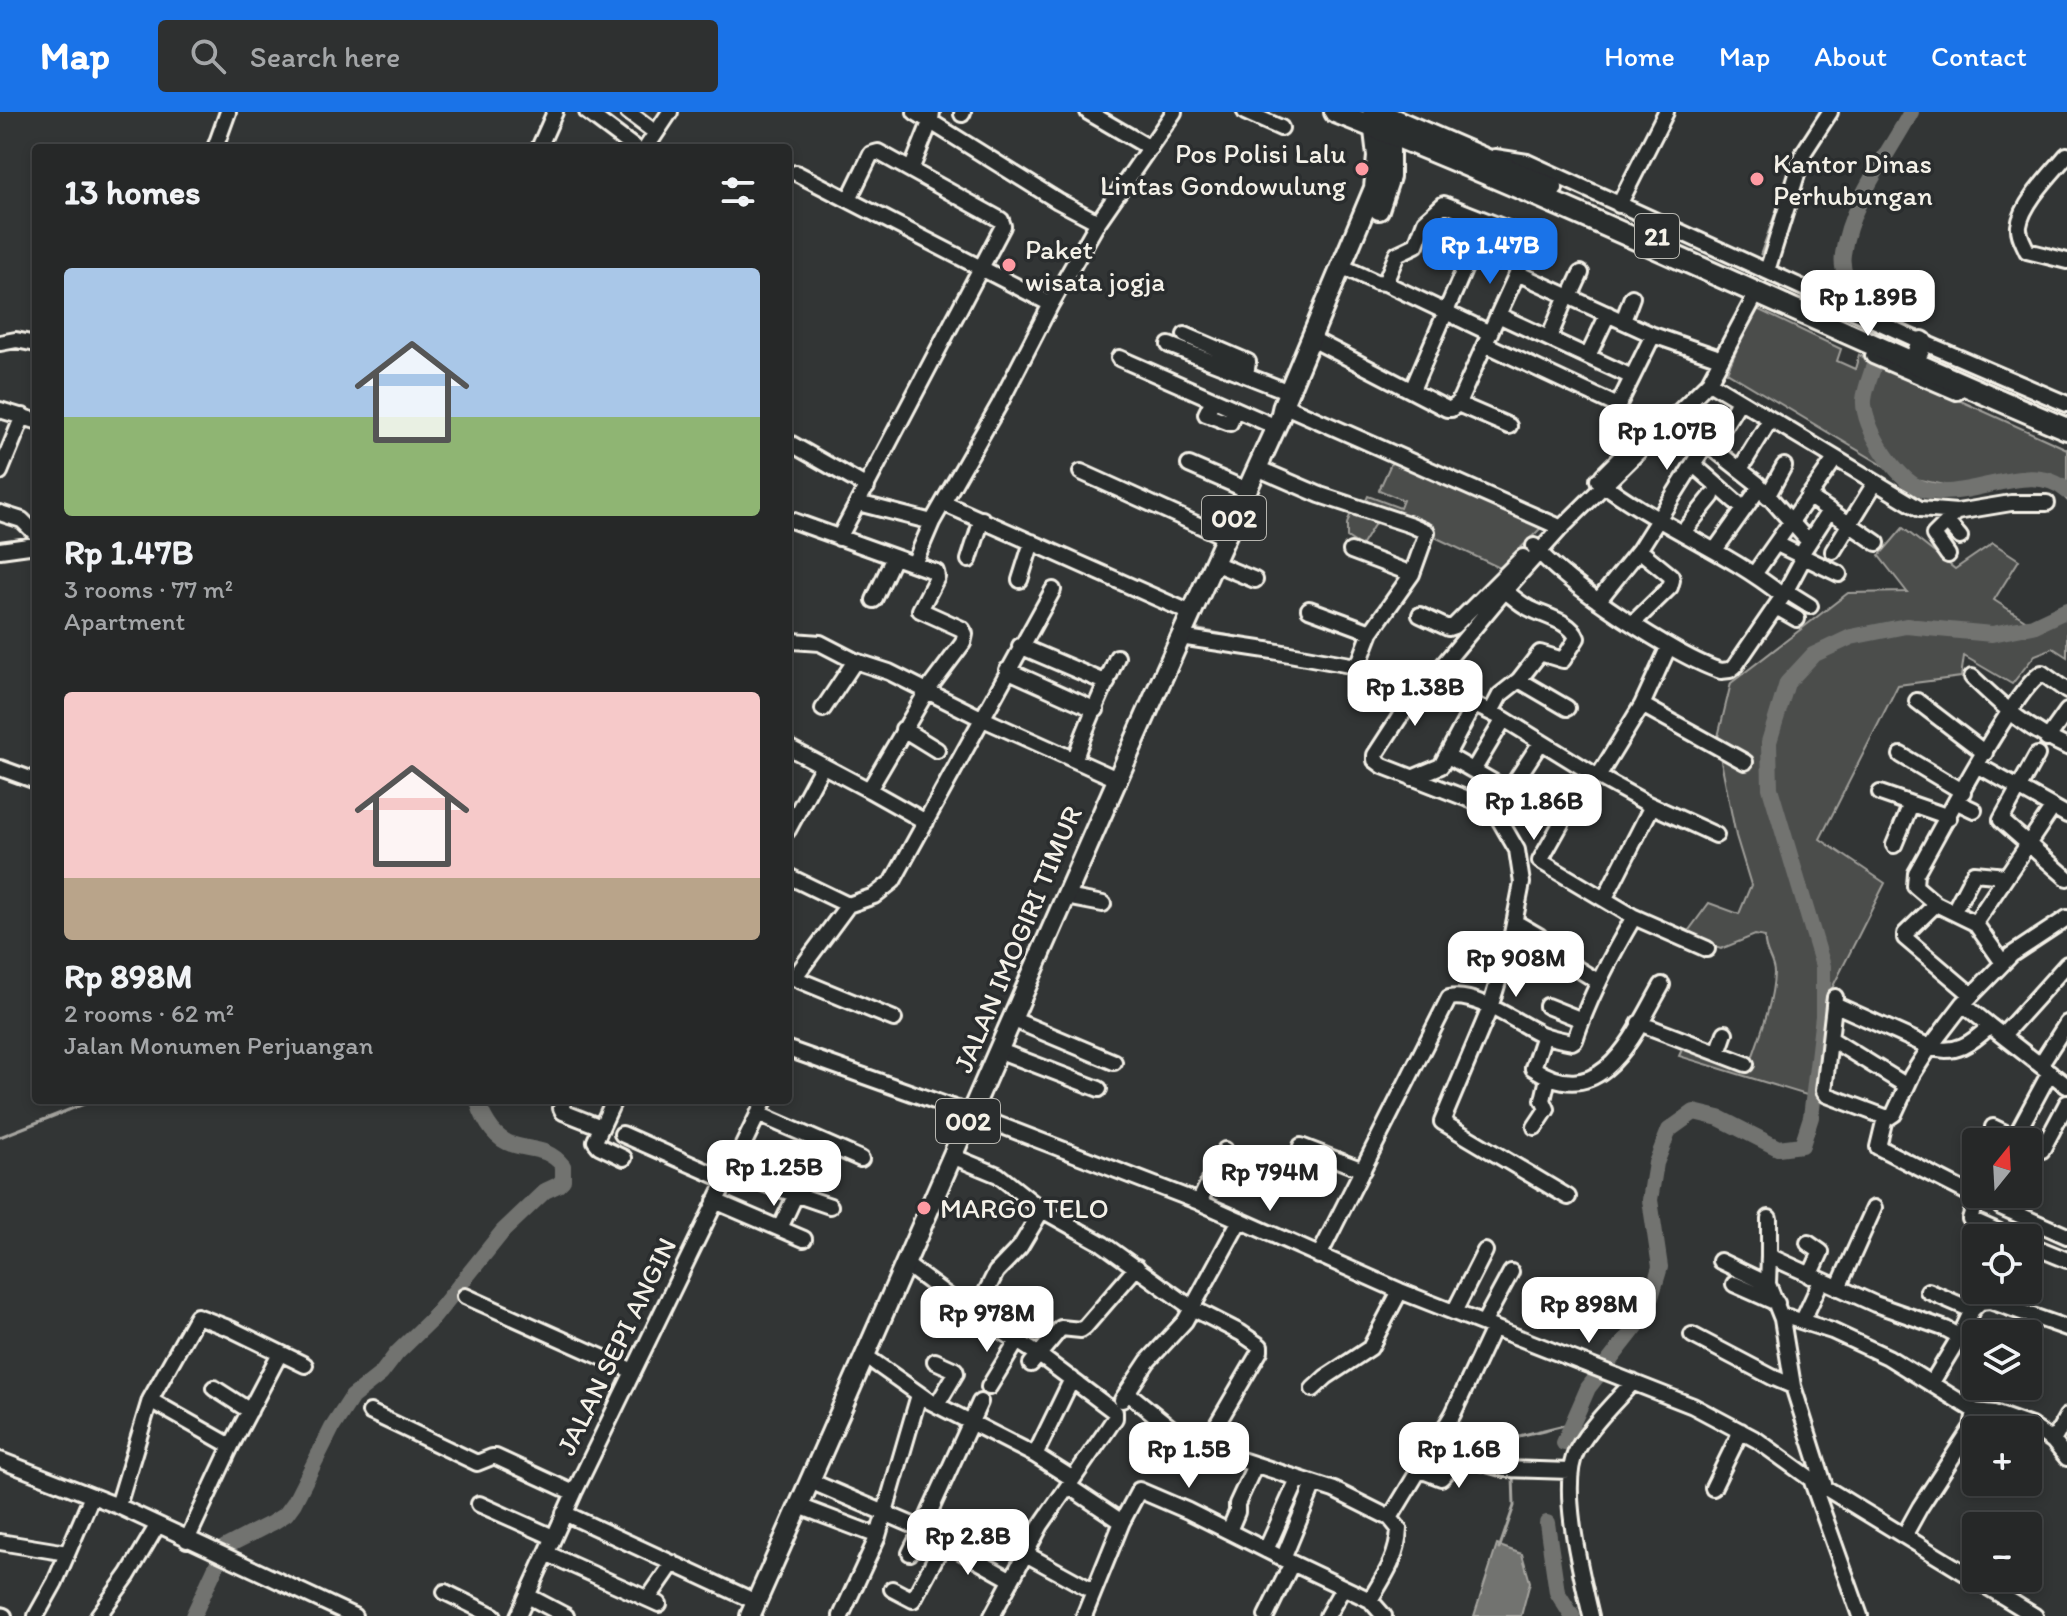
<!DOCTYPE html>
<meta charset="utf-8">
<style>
body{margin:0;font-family:Itim,sans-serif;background:#2e3030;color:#f1f3f6;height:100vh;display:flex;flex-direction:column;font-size:30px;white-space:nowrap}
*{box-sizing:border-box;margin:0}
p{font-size:26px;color:#a4a6a8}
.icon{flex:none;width:44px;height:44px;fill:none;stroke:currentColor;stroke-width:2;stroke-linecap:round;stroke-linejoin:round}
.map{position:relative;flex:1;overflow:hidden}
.details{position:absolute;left:32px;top:32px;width:760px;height:960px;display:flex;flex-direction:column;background:#262828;border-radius:8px;box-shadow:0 4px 12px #0003,0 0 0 2px #424445}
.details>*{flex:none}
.needle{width:52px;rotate:18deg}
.tools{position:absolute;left:1962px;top:1016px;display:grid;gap:16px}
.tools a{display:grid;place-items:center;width:80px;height:80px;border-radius:8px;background:#262828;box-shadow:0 4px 12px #0003,0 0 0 2px #424445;font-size:40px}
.price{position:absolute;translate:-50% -68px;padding:0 18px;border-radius:16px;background:#fff;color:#222;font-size:26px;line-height:52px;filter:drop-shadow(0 2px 4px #0008)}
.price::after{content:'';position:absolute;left:50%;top:48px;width:24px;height:18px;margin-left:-12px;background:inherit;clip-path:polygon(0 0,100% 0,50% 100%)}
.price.current{background:#1a73e8;color:#fff}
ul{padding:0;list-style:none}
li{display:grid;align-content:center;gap:16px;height:424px;padding:0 32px}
li span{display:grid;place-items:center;height:248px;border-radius:8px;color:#555}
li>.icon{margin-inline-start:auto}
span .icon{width:144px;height:144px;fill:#fffc;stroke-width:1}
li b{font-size:34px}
h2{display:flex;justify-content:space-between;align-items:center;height:96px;padding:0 32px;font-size:34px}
header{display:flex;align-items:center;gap:48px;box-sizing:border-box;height:112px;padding:0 40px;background:#1a73e8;color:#fff}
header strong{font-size:38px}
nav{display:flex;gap:44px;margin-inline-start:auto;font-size:28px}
.search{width:560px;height:72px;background:#2e3030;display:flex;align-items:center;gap:20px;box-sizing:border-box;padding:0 28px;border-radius:8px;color:#a4a6a8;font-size:30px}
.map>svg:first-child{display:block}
.green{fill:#4b4d4c;stroke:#a09f9a;stroke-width:2}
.water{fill:#727370;stroke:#a6a5a0;stroke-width:2}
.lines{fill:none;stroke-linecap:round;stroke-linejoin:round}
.stream{stroke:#a6a5a0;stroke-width:3}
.river{stroke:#727370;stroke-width:16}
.minor-casing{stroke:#f4f1e8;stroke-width:20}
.major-casing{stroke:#f4f1e8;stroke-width:24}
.highway-casing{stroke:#f4f1e8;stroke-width:26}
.minor{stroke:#2a2d2e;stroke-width:14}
.major{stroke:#2a2d2e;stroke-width:18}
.highway{stroke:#2a2d2e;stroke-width:20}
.poi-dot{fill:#ff9aa2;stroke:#2a2d2e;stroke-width:3}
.labels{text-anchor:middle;stroke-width:7;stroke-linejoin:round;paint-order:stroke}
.shield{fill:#2a2d2e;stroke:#b7b6b0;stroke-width:2}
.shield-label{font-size:26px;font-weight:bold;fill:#f4f1e8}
.poi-label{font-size:28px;fill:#f4f1e8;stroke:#2a2d2e;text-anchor:start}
.street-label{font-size:28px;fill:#f4f1e8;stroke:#2a2d2e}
</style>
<header>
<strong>Map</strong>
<div class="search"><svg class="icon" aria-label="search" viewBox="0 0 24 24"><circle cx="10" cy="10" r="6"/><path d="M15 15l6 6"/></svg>Search here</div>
<nav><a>Home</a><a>Map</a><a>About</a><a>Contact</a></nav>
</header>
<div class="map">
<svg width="2067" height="1504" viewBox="0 0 2067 1504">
<rect width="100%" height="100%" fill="#323535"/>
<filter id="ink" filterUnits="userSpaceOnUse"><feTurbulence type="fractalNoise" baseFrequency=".0125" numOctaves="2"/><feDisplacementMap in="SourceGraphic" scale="16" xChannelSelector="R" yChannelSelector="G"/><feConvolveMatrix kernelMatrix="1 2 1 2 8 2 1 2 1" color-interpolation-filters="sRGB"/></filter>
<g filter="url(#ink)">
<path class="green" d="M1755,196L1841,237L1837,249L1855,257L1859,243L2067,337V388L2045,366H2023L1963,377L1901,364L1727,260Z
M1393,347L1545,412L1500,456L1382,400L1361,434L1347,425V412L1354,391L1364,393L1368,384L1400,396L1403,388L1379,378Z
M1903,416L1955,457L1993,431L2019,448L1994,488L2033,513L2067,491V545L2053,536L2035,543L2012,572L1964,544L1961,565L1898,573L1820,727L1885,771L1820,900L1813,985L1679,944L1684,933L1749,955C1759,925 1773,893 1774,861C1774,848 1763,839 1765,825L1755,823L1721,837L1684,825L1709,791L1739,802L1751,773L1736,724L1717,629L1731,571L1848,481L1907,480L1879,444Z"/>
<path class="water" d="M1497,1433L1522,1442L1530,1470L1521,1504H1474Z"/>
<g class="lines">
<path class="stream" d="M1761,142L1790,62
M1194,517L1305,538
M0,1025L94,988
M1514,1352L1515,1332L1519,1324L1573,1311
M1499,1437L1514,1394L1513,1363"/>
<path class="river" d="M1911,0C1887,45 1850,90 1843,142C1838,176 1873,193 1878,223C1882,244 1866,267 1864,288C1862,314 1896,367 1920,376C1964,394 2030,344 2067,379
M1564,1331L1588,1276L1646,1202L1660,1155L1650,1088L1656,1051L1669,1018L1694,1000L1719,1006L1778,1036L1802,1033L1811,1005L1823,904V854L1770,676L1769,630L1787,571L1813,543L1851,525L1906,514L1992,522L2033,514L2067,498
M1547,1411L1557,1480L1572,1504
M193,1504L225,1435L272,1411L286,1402L294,1391L332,1316L352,1285L381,1262L397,1241L434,1205L503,1119L545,1079L558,1073L563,1068V1054C541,1025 510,1048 488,1012C483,1004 479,996 478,988"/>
<g class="minor-casing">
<path id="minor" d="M587,0L635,36
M628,0L656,21
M915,0L1058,89L1098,110
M1088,0L1150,36
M1245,0L1281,16
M962,2L963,0
M215,36L228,0
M539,36L555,0
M646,36L670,0
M2067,43C2052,61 2022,91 2019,114C2018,123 2024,131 2027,139L2067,149
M1495,45L1527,50L1911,225L2067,292
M911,58L931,8L932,0
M796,61L1051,192
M1619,93L1666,0
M1343,155L1376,170L1385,171L1490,221
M1767,159L1804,40L1830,0
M1385,171L1397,142L1416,133L1425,109L1444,92L1510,118L1531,131L1498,203
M1570,185L1581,161
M1623,209L1632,185
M1185,223L1248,250L1246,263
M1653,223L1714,244
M1549,226L1567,183
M1312,227L1447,297H1451L1458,292L1498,203L1632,265
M0,231L16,228L36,232
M1485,232L1618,294L1653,223L1517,161
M1169,233L1289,280
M1588,244L1608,202
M1873,244L1957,280
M1119,246L1276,315
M1709,270L1920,397L1957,400L2011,391H2047
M1412,278L1473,137
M1213,288L1206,302L1230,311L1234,297
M1458,292L1509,314
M1283,293L1555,413L1559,418
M0,298L36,309
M1677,301L1711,335L1758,372L1809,430
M788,330L867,375
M1711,335L1739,290
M1189,353L1247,378
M1694,353L1744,397
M1257,356L1320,383L1411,413L1427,420L1412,462L1371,520L1358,554
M1740,357L1770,308
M0,360L23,304
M1081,360L1225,425
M1602,364L1641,325
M1598,368C1656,413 1726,438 1783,484
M1808,384L1877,431
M1767,385L1784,354
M858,391L932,410
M943,391L1191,501
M0,401L22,408L36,422
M788,407L936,460L937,465L920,498L962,517L965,522L963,531L927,579L869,678L788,635
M1947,410L1960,425
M1683,420L1712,384
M839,426L1003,114L1001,108L878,40L871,42L849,87
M1777,432L1839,462
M1534,434C1564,471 1676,545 1721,559L1730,558L1735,554L1783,484L1804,445
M1805,436L1829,399
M0,438L36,433
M1715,438L1760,375
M1351,439L1412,462
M1833,439L1875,371
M1948,443L1934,423L1957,400
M969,448L982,407
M1214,451L1255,468
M914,452L932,410L999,293L1051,192L1098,110L1174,0
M1755,461L1835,347
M1020,468L1032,430
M1786,479L1810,494
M874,488L894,445
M1598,489L1639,438L1707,330
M1776,495L1797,507
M1309,497L1371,520
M1420,503L1448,516L1454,514L1523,445
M1633,511L1670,475L1672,468L1671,464L1639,438
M1180,525L1273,539L1372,557L1429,571L1504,607L1590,660L1646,691L1716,723
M793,529L820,531L855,549L889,560L981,606L1117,667
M1020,534L1107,571
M1007,558L1096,598
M1972,565C2006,597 2024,615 2067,635
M1519,568L1567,596
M1917,589L1985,641
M1642,593L1745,650
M823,597L855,549
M1491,600L1500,583L1519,568L1540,541L1563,548L1577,526C1570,508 1542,504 1527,495C1519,491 1512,484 1505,479
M903,617L937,638
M2047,627L2067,599
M1901,643L1963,680
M2037,643L2001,708L2067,766
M1448,644L1509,679
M1075,647C1086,612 1103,580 1117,545
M1977,653L2067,703
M0,656L36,669
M1474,657L1504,607
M1598,665L1642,593L1669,534
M1412,666L1441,654L1474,592
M869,678L926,710
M1880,681L1949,705
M1957,690L1974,698
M2053,695L1975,811L1936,792L1915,774L1916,761C1936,726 2015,575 2042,561L2067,579
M1495,700L1541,630
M788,718L822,655
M1894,733L1911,692
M788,764L848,793
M1066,785L1103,792
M1605,786L1652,694
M1936,792L1905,822V826L1972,883
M1954,799L1974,761L2006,764
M1634,805L1707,837
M1515,810L1539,824L1563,848L1599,870
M1975,811L2003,851
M1835,885L1824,979L1827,983L1888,1006L1894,1002L1912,963L1930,935C1955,944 1972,931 1990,914L2067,974
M1834,892L1930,935L1963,892L2011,843L2067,806
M1963,892L1990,914
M1547,894L1582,908
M894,907L794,866L848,793L874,784L893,769L1053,478
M1014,908L1114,950
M1639,911L1746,952
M1544,923L1533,956C1602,1002 1634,922 1662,873
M2003,923L2067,852
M1831,927L1907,974
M788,937L971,1002L1199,1090L1400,1179L1693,1294L1757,1328L1811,1367L2035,1504
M1000,939L1099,977
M1718,941L1725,921
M2040,953L2067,911
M564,988L561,996L563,1000L601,1015
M614,988L595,1029L599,1034L624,1046
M758,1002L861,1047
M1885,1006L1878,1035L1974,1084L1976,1088L1970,1107L2013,1126
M1535,1015L1547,997L1543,988L1548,966
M1993,1015L2022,1029
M622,1022L726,1068
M2015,1025L2050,960
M2028,1032L2037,1038H2042L2067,991
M1301,1034L1363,1058
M952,1044L998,1063L1042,1098L1103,1132L1192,1196L1241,1221L1260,1234V1239L1202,1338
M730,1060L830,1094
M1568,1085L1442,1010L1490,896L1511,827L1522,771L1517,738L1495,700L1486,694L1383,654L1375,648V643L1399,606L1507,476L1559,418L1709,270L1753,188
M715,1089L804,1127
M1199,1090L1225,1038
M2001,1095L2067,1124
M1769,1106V1144L1875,1192L1946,1217L1976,1233
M780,1116L795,1084
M1808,1131L1821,1140L1810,1164
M2028,1132L2067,1148
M1319,1144L1449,886C1476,880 1517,911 1541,922C1551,926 1562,928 1572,930L1575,928C1589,885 1611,844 1634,805L1540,749L1590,660
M1769,1144L1768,1172L1782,1207
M1720,1149L1768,1172
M904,1151L952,1187L1039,1243L1115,1300V1306L1107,1318L1041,1413L992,1504
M1734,1172L1777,1191
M1838,1176L1874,1096
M1928,1179L1972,1198
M465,1184L633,1259
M1454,1200L1485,1139
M975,1202L996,1160L1020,1135L1042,1098
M1803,1208L1821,1169
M1484,1210L1511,1160
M1692,1223L1772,1265L1793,1274
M864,1243L929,1289L1035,1343L1072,1267
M935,1249L955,1258L956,1261L937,1293
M1031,1252L1061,1216L1081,1218L1085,1215L1137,1155
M1931,1272L1960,1224L1972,1198L1980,1190L1990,1189L2067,1216
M989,1275L1017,1229
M214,1276L250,1299
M1313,1277L1326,1265L1370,1236L1400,1179
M1128,1281L1186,1328L1202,1338L1232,1345L1334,1378L1390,1406L1453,1302L1493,1216
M150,1288L231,1334
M1122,1288L1148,1249L1185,1209L1240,1108
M370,1300L477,1351L492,1345H496L574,1381
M2053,1329L2067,1304
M1035,1343L1073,1367
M0,1348L118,1394L354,1504
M1420,1358L1441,1366L1457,1350L1469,1347L1505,1357L1570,1359
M1811,1367L1860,1504
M810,1369L922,1417L980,1290
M1068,1374L1122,1410
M1825,1375L1793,1274L1782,1207L1788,1205L1832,1219L1888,1245L1975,1299L1994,1301L2031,1314L2053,1329L2067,1346
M1713,1376L1741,1319
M479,1392L553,1425
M118,1394L150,1288L197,1204L231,1217L305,1253
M799,1394L878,1424
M564,1401L756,1490
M1229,1419L1237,1400V1392L1255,1353
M1904,1424L1920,1395L1972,1315L1975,1299
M187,1428L231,1334L280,1241
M0,1430L67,1441
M944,1430L1010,1467
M1266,1438L1298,1367
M1024,1441L1093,1479
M548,1442L659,1492
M1283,1447L1314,1372
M1292,1451L1370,1488
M892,1477L913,1488L944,1430L922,1417L910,1441
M445,1480L494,1504
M528,1484L566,1504
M648,1487L673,1451
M0,1503L4,1504
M36,1504L55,1470L92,1384
M98,1504L128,1463L157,1414
M518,1504L574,1381L765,988
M841,1504L878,1424L919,1283
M1084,1504L1122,1410L1139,1378L1188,1399L1292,1451L1266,1504
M1327,1504L1343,1476
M1384,1504L1370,1488C1384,1465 1398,1445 1399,1417L1390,1406
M1591,1504C1582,1465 1558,1373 1577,1338C1591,1313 1614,1291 1633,1270"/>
</g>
<g class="major-casing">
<path id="major" d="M1379,98L1390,65V9
M750,1504C928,1105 1098,702 1280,306L1283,293L1374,76L1377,44L1372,2"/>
</g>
<g class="highway-casing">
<path id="highway" d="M1335,0C1582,97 1822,214 2067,317
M1376,0L1552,76
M1819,195L1824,185
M1918,240L1922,230"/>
</g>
<use href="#minor" class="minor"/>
<use href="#major" class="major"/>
<use href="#highway" class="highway"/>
</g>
</g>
<g class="poi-dot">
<circle cx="1362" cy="57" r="8"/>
<circle cx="1757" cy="67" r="8"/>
<circle cx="1009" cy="153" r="8"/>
<circle cx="924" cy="1096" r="8"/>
</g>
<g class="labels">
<g class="shield">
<rect x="1635" y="102" width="44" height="44" rx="6"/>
<rect x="1202" y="384" width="64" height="44" rx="6"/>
<rect x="936" y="987" width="64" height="44" rx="6"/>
</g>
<g class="shield-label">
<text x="1657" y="133">21</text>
<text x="1234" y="415">002</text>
<text x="968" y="1018">002</text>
</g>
<g class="poi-label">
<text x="1346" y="51" text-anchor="end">Pos Polisi Lalu<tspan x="1346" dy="32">Lintas Gondowulung</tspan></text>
<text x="1773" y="61">Kantor Dinas<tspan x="1773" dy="32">Perhubungan</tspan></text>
<text x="1025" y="147">Paket<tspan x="1025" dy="32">wisata jogja</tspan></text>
<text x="940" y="1106">MARGO TELO</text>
</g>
<g class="street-label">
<text transform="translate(1017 827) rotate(-67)" y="10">JALAN IMOGIRI TIMUR</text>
<text transform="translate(616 1234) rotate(-64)" y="10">JALAN SEPI ANGIN</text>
</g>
</g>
</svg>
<div class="tools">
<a><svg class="needle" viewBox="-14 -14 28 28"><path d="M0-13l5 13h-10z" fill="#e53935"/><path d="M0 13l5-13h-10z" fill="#a4a6a8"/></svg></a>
<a><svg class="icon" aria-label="locate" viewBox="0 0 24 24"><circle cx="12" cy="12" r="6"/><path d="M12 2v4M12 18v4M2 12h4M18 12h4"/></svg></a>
<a><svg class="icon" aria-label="layers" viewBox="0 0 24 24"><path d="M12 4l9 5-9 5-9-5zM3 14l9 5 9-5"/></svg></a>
<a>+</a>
<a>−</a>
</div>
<b class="price current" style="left:1490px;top:174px">Rp 1.47B</b>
<b class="price" style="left:1868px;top:226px">Rp 1.89B</b>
<b class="price" style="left:1667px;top:360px">Rp 1.07B</b>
<b class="price" style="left:1415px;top:616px">Rp 1.38B</b>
<b class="price" style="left:1534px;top:730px">Rp 1.86B</b>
<b class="price" style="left:1516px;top:887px">Rp 908M</b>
<b class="price" style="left:774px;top:1096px">Rp 1.25B</b>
<b class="price" style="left:1270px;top:1101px">Rp 794M</b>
<b class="price" style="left:1589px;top:1233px">Rp 898M</b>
<b class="price" style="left:987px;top:1242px">Rp 978M</b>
<b class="price" style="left:1189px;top:1378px">Rp 1.5B</b>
<b class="price" style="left:1459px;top:1378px">Rp 1.6B</b>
<b class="price" style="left:968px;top:1465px">Rp 2.8B</b>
<section class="details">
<h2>13 homes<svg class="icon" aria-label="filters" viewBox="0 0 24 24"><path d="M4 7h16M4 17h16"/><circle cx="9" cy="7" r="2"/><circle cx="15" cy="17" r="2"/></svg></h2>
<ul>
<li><span style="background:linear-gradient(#a9c7e8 60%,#8fb573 0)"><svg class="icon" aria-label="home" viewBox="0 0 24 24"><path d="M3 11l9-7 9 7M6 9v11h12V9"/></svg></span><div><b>Rp 1.47B</b><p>3 rooms · 77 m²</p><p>Apartment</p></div></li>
<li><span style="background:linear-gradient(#f6c9c9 75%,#b9a48a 0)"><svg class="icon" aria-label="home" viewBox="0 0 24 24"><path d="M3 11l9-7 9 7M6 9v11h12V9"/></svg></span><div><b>Rp 898M</b><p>2 rooms · 62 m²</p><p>Jalan Monumen Perjuangan</p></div></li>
</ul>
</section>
</div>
